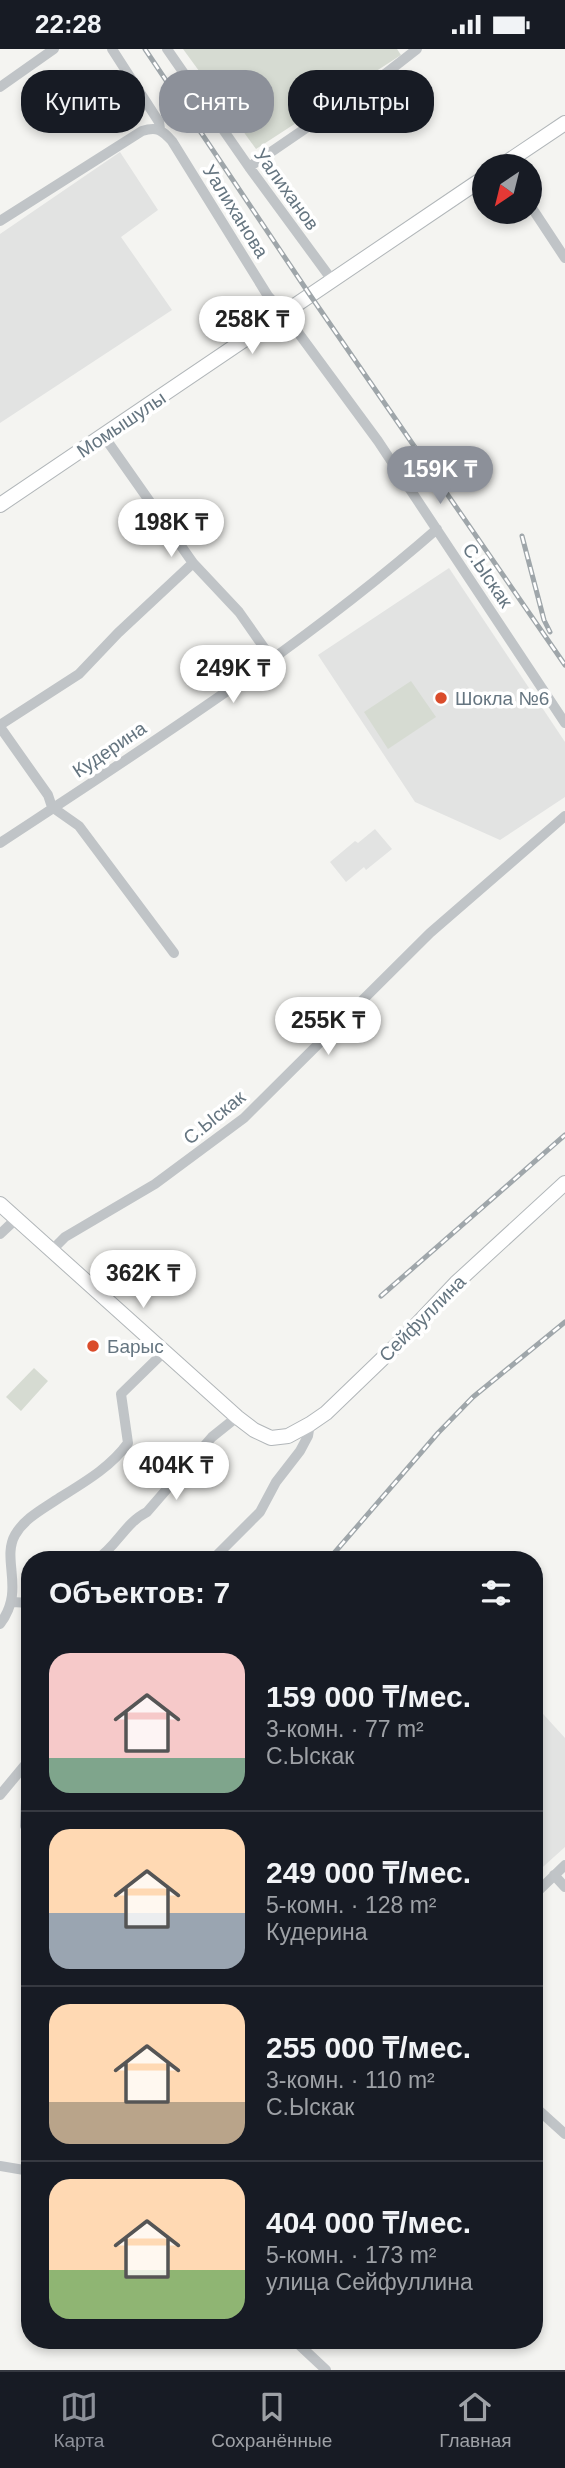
<!DOCTYPE html>
<html lang="ru">
<meta charset="utf-8">
<style>
body{margin:0;font-family:Arial,sans-serif;background:#20242c;color:#f1f3f6;height:100vh;display:flex;flex-direction:column;font-size:26px;white-space:nowrap}
*{box-sizing:border-box;margin:0}
p{font-size:23px;color:#9ea1a6}
.icon{flex:none;width:38px;height:38px;fill:none;stroke:currentColor;stroke-width:2;stroke-linecap:round;stroke-linejoin:round}
.map{position:relative;flex:1;overflow:hidden}
.details{position:absolute;left:21px;top:1502px;width:522px;height:798px;display:flex;flex-direction:column;background:#171b24;border-radius:28px;box-shadow:0 4px 10px #0003}
.details>*{flex:none}
.banner{position:absolute;left:21px;top:21px;width:523px;height:63px;display:flex;gap:14px}
.needle{width:46px;rotate:215deg}
.fabs{position:absolute;left:472px;top:105px;display:grid;gap:14px}
.fabs a{display:grid;place-items:center;width:70px;height:70px;border-radius:50%;background:#171b24;box-shadow:0 4px 10px #0003;font-size:35px}
.price{position:absolute;translate:-50% -60px;padding:0 16px;border-radius:24px;background:#fff;color:#222;font-size:23px;line-height:46px;filter:drop-shadow(0 2px 4px #0008)}
.price::after{content:'';position:absolute;left:50%;top:42px;width:21px;height:16px;margin-left:-10px;background:inherit;clip-path:polygon(0 0,100% 0,50% 100%)}
.price.current{background:#8c9099;color:#fff}
ul{padding:0;list-style:none}
li{display:flex;align-items:center;gap:21px;height:175px;padding:0 28px}
li+li{border-top:2px solid #363941}
li span{display:grid;place-items:center;flex:none;width:196px;height:140px;border-radius:21px;color:#555}
li>.icon{margin-inline-start:auto}
span .icon{width:84px;height:84px;fill:#fffc;stroke-width:1}
li b{font-size:30px}
h2{display:flex;justify-content:space-between;align-items:center;height:84px;padding:0 28px;font-size:30px}
.tag{padding:0 24px;border-radius:28px;background:#171b24;box-shadow:0 4px 10px #0003;font-size:24px;line-height:63px}
.tag.current{background:#8c9099;color:#fff}
.status{display:flex;justify-content:space-between;align-items:center;height:49px;padding:0 35px;background:#171b24;direction:ltr}
.status svg{height:19px;fill:currentColor}
.tab-bar{display:flex;justify-content:space-around;align-items:center;height:98px;border-top:2px solid #363941;background:#171b24;font-size:19px;color:#9ea1a6}
.tab-bar a{display:grid;justify-items:center;gap:4px}
.tab-bar .current{color:#8c9099}
.map>svg:first-child{display:block}
.built{fill:#e2e3e2}
.green{fill:#d6dbd2}
.lines{fill:none;stroke-linecap:round;stroke-linejoin:round}
.major-casing{stroke:#b1b6b9;stroke-width:16}
.minor{stroke:#c0c4c7;stroke-width:10}
.major{stroke:#fff;stroke-width:14}
.rail-casing{stroke:#9fa6aa;stroke-width:5}
.rail{stroke:#fff;stroke-width:2.5;stroke-dasharray:8;stroke-linecap:butt}
.poi-dot{fill:#da4c2b;stroke:#fff;stroke-width:2.5}
.labels{text-anchor:middle;stroke-width:7;stroke-linejoin:round;paint-order:stroke}
.street-label{font-size:19px;fill:#657580;stroke:#fff}
.poi-label{font-size:19px;fill:#657580;stroke:#fff;text-anchor:start}
</style>
<div class="status"><b>22:28</b><svg viewBox="0 0 49 12"><path d="M0 12V9h3v3zM5 12V6h3v6zM10 12V3h3v9zM15 12V0h3v12zM26 1h20v11H26zM47 4h2v5h-2z"/></svg></div>
<div class="map">
<svg width="565" height="2321" viewBox="0 0 565 2321">
<rect width="100%" height="100%" fill="#f4f4f1"/>
<path class="built" d="M120,103L158,161L121,188L172,261L0,374V185Z
M449,519L565,693V748L500,791L415,753L318,606Z
M375,780L392,800L366,821L364,818L346,833L330,813L355,792L358,794Z
M534,1655L565,1689V1798L534,1826Z"/>
<path class="green" d="M183,0H397L401,6L256,100Z
M411,632L436,668L388,700L364,663Z
M34,1319L48,1332L21,1362L6,1348Z"/>
<g class="lines">
<g class="major-casing">
<path id="major" d="M501,117L565,74
M0,456L485,128
M0,1155L237,1368L254,1381L271,1389L288,1387L310,1375L326,1364L405,1288L456,1234L565,1134"/>
</g>
<path class="minor" d="M112,0L159,73L160,80
M167,0L249,118L332,231
M0,38L54,0
M249,118L385,25L417,0
M530,156L565,209
M0,172L142,82C157,77 162,81 172,92L268,247L283,263L378,392L565,674
M103,386L193,514L239,563L272,610
M0,676L79,625L118,584L193,514
M0,678L48,746L52,758L79,777L174,904
M0,794C149,696 302,598 437,480
M0,1185L16,1170
M51,1202L65,1188L155,1135L244,1069L430,884L565,767
M97,1510C117,1497 125,1474 147,1463L212,1388L237,1368
M213,1510L260,1463L276,1433L300,1402L308,1387L310,1375
M12,1553L30,1554
M0,1575C26,1541 1,1511 15,1486C24,1470 41,1461 56,1451C83,1434 110,1419 128,1394L121,1345L163,1304
M30,1743L26,1753L25,1777L30,1782
M0,1746L30,1710
M554,1826L565,1838
M534,1846L565,1816
M534,2057L565,2085
M0,2117L30,2122
M294,2291L326,2321"/>
<use href="#major" class="major"/>
<g class="rail-casing">
<path id="rail" d="M145,0L310,246L565,616
M522,487L544,571L550,583
M381,1247L565,1086
M329,1510L438,1384L473,1348L565,1273"/>
</g>
<use href="#rail" class="rail"/>
</g>
<g class="poi-dot">
<circle cx="441" cy="649" r="7"/>
<circle cx="93" cy="1297" r="7"/>
</g>
<g class="labels">
<g class="street-label">
<text transform="translate(287 140) rotate(54)" y="7">Уалиханов</text>
<text transform="translate(236 162) rotate(58)" y="7">Уалиханова</text>
<text transform="translate(121 375) rotate(-34)" y="7">Момышулы</text>
<text transform="translate(488 526) rotate(56)" y="7">С.Ыскак</text>
<text transform="translate(109 700) rotate(-34)" y="7">Кудерина</text>
<text transform="translate(214 1068) rotate(-39)" y="7">С.Ыскак</text>
<text transform="translate(422 1269) rotate(-45)" y="7">Сейфуллина</text>
</g>
<g class="poi-label">
<text x="455" y="656">Шокла №6</text>
<text x="107" y="1304">Барыс</text>
</g>
</g>
</svg>
<div class="fabs">
<a><svg class="needle" viewBox="-14 -14 28 28"><path d="M0-13l5 13h-10z" fill="#e53935"/><path d="M0 13l5-13h-10z" fill="#9ea1a6"/></svg></a>
</div>
<b class="price" style="left:252px;top:307px">258K ₸</b>
<b class="price current" style="left:440px;top:457px">159K ₸</b>
<b class="price" style="left:171px;top:510px">198K ₸</b>
<b class="price" style="left:233px;top:656px">249K ₸</b>
<b class="price" style="left:328px;top:1008px">255K ₸</b>
<b class="price" style="left:143px;top:1261px">362K ₸</b>
<b class="price" style="left:176px;top:1453px">404K ₸</b>
<div class="banner">
<a class="tag">Купить</a>
<a class="tag current">Снять</a>
<a class="tag">Фильтры</a>
</div>
<section class="details">
<h2>Объектов: 7<svg class="icon" aria-label="filters" viewBox="0 0 24 24"><path d="M4 7h16M4 17h16"/><circle cx="9" cy="7" r="2"/><circle cx="15" cy="17" r="2"/></svg></h2>
<ul>
<li><span style="background:linear-gradient(#f6c9c9 75%,#7fa58c 0)"><svg class="icon" aria-label="home" viewBox="0 0 24 24"><path d="M3 11l9-7 9 7M6 9v11h12V9"/></svg></span><div><b>159 000 ₸/мес.</b><p>3-комн. · 77 m²</p><p>С.Ыскак</p></div></li>
<li><span style="background:linear-gradient(#ffd9b3 60%,#9aa5b1 0)"><svg class="icon" aria-label="home" viewBox="0 0 24 24"><path d="M3 11l9-7 9 7M6 9v11h12V9"/></svg></span><div><b>249 000 ₸/мес.</b><p>5-комн. · 128 m²</p><p>Кудерина</p></div></li>
<li><span style="background:linear-gradient(#ffd9b3 70%,#b9a48a 0)"><svg class="icon" aria-label="home" viewBox="0 0 24 24"><path d="M3 11l9-7 9 7M6 9v11h12V9"/></svg></span><div><b>255 000 ₸/мес.</b><p>3-комн. · 110 m²</p><p>С.Ыскак</p></div></li>
<li><span style="background:linear-gradient(#ffd9b3 65%,#8fb573 0)"><svg class="icon" aria-label="home" viewBox="0 0 24 24"><path d="M3 11l9-7 9 7M6 9v11h12V9"/></svg></span><div><b>404 000 ₸/мес.</b><p>5-комн. · 173 m²</p><p>улица Сейфуллина</p></div></li>
</ul>
</section>
</div>
<nav class="tab-bar">
<a class="current"><svg class="icon" aria-label="map" viewBox="0 0 24 24"><path d="M3 6l6-2 6 2 6-2v14l-6 2-6-2-6 2zM9 4v14M15 6v14"/></svg>Карта</a>
<a><svg class="icon" aria-label="saved" viewBox="0 0 24 24"><path d="M7 4h10v16l-5-4-5 4z"/></svg>Сохранённые</a>
<a><svg class="icon" aria-label="home" viewBox="0 0 24 24"><path d="M3 11l9-7 9 7M6 9v11h12V9"/></svg>Главная</a>
</nav>
